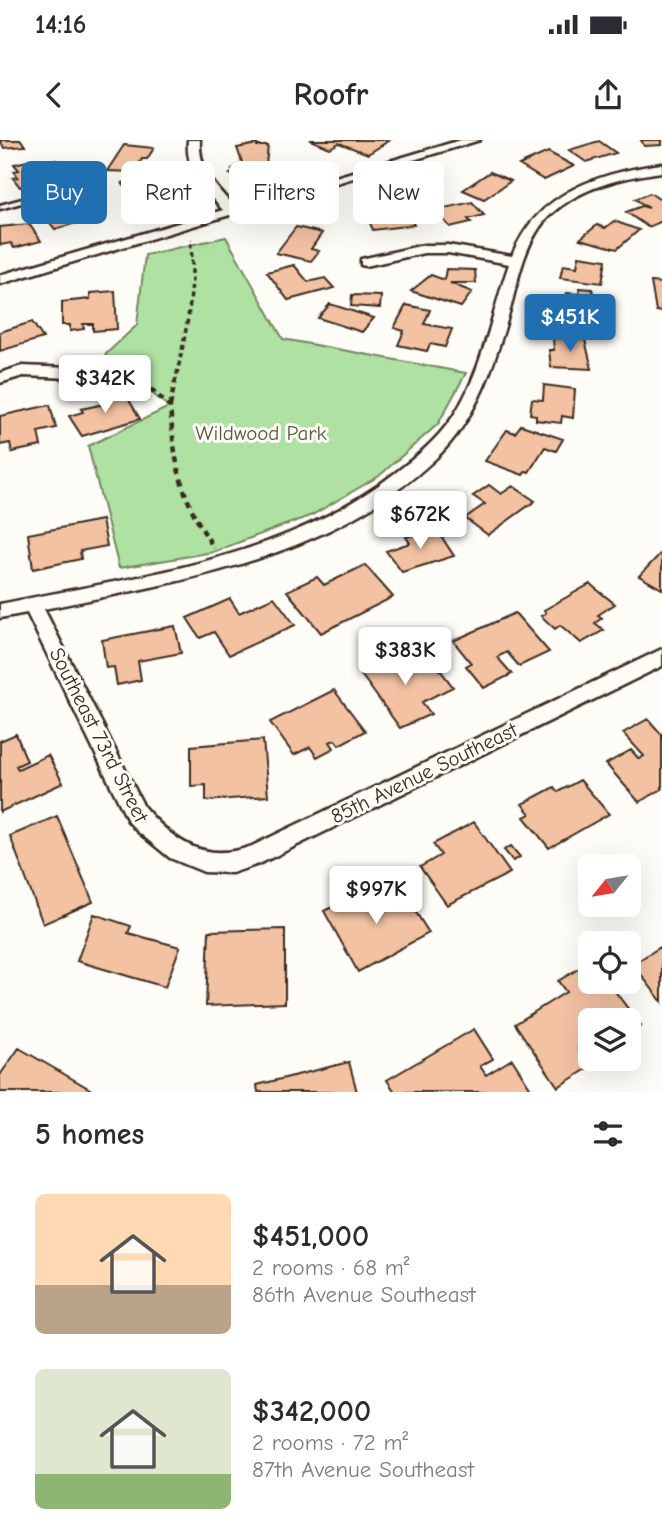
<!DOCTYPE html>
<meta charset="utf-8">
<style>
body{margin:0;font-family:"Comic Neue",sans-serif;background:#f2f2f3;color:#2b2b33;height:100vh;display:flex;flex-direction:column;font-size:26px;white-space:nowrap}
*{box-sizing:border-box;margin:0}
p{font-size:23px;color:#7c7c81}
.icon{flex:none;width:38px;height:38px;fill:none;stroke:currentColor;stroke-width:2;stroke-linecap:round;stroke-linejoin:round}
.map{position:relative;height:952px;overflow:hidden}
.side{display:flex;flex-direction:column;background:#fff;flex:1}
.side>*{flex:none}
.hud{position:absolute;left:21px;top:21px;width:621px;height:63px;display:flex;gap:14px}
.needle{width:46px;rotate:240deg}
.tools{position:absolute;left:578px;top:714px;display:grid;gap:14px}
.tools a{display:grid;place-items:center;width:63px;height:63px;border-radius:10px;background:#fff;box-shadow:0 7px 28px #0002;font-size:35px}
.price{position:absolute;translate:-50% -60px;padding:0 16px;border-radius:7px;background:#fff;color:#222;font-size:23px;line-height:46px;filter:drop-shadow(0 2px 4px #0008)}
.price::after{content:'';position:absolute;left:50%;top:42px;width:21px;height:16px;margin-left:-10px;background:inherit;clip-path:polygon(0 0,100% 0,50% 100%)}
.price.active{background:#1f6fb2;color:#fff}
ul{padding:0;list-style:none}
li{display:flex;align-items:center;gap:21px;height:175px;padding:0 35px}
li span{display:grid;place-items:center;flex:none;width:196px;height:140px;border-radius:10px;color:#555}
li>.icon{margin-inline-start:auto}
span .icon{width:84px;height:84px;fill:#fffc;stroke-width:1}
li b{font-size:30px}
h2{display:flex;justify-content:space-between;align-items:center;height:84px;padding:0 35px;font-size:30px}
.tag{padding:0 24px;border-radius:10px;background:#fff;box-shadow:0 7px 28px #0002;font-size:24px;line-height:63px}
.tag.active{background:#1f6fb2;color:#fff}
.status{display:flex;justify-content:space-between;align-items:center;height:49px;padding:0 35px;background:#fff;direction:ltr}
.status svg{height:19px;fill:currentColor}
header{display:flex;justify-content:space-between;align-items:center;height:91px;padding:0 35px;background:#fff;font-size:32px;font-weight:700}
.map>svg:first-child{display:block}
.green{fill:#afe1a2;stroke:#758660;stroke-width:2}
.building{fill:#f3c2a3;stroke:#3b2a1e;stroke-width:2}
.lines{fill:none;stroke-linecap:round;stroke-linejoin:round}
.lane-casing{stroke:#3b2a1e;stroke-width:5}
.street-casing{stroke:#3b2a1e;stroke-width:5}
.path-far1{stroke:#3b2a1e;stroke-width:3.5;stroke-dasharray:5 3.5;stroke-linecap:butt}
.path{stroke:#3b2a1e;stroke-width:4.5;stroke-dasharray:6 5;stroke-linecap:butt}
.lane{fill:#fdfcf7;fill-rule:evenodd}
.street{fill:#fdfcf7;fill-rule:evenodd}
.labels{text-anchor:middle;stroke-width:6;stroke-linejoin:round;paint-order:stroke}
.park-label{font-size:21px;fill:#58583f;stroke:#fdfcf7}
.street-label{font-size:21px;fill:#3b2a1e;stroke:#fdfcf7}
</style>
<div class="status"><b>14:16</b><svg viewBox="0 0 49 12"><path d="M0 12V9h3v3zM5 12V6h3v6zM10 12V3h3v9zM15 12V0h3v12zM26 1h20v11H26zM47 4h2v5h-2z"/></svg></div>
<header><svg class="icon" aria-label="back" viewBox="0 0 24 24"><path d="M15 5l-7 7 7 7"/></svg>Roofr<svg class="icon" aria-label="share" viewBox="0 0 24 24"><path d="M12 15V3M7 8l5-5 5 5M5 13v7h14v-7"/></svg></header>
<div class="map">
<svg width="662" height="952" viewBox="0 0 662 952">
<rect width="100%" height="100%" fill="#fdfcf7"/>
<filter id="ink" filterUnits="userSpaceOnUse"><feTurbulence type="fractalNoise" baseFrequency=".0143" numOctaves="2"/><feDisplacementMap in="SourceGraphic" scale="14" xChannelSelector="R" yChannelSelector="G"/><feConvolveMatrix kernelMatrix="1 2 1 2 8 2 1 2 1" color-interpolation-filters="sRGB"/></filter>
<g filter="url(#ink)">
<path class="green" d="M226,97L283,199L466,233L438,284L379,336L312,375L213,412L119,428L88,306L169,267L105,215L137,185L145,115Z"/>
<path class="building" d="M0,0H21L25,6L4,8Z
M310,0H390L368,14L339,3L330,8Z
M641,0H662V5L644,6Z
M599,1L616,13L586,22L569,10Z
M257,4V6H268L266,24L244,40L230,34L235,31L232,29L242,22L237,8Z
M124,5L154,8L147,19H142L134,32L107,31Z
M548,12L574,26L544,40L519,25Z
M36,19L40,25L56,20L65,31L20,47L13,38L18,37L14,31L19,30L14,24Z
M490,32L511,41L484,59L463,50Z
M152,35L160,43L154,46L162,56L169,55L174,60L172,61L174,64L146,72L122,43Z
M77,50L99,74L95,75L97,77L55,89L47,79L83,67L78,61L68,64L60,54Z
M650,53L662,61V81L648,87L626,72L642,66L649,68L635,59Z
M472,62L484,75L468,79L471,82L450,87L435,70Z
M406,70L414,85L373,90L366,74Z
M614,81L639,90L617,109L580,99L597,85L605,88Z
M29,84L41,101L14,108L11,103L0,105V87Z
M296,87L322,93L311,109L319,111L311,121L276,113Z
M579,116L606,120L602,143L560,138L563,125L577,127Z
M294,125L308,142L325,138L334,148L288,160L267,132Z
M446,129L475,130L476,143H450L472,152L461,167L411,151L431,135L444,140Z
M651,142L662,143V172L656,171Z
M579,148L592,149L595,160L599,161L601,168L596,169L607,170L610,183L571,182V179H563L561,166H569L566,153L580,154Z
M115,151L117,189L93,191V184H83L84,189L70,191V185H62V162L90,159V153Z
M352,155L381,156L380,168L351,166Z
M330,164L374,178L362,192L318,178Z
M406,165L430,170L424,184L452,189L445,207L430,204L427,211L398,205L404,191L394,188Z
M32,182L43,198L0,211V192Z
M553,198L585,200L592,229L551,227L549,210H554Z
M544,245L575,249L573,278L562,276L561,283L536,280V275L530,274L532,259L543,260Z
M125,253L140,279L82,296L69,276L83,272L81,269L104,264L102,261Z
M50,265L56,288L38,292L41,306L12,312L10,303L0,305V276Z
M521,285L563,299L556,311L545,307L529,332L526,331L523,335L485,321L507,290L515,293Z
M489,345L501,354L513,346L535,361L488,395L465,378L485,364L473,356Z
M102,380L107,406L80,411L81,419L33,429L28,394Z
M431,390L434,395L439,393L454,416L402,432L386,411L410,403L406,397Z
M662,412V449L639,436Z
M365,425L393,457L321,493L287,451L317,437L324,445Z
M590,444L615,464L598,475L602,478L595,483L604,490L581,503L560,485L555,489L541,476L546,473L544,470Z
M274,457L295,485L229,515L214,492L200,498L187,478L230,459L239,473Z
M515,473L549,512L519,526L507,512L497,517L512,534L484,548L466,526L471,523L453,501Z
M175,486L181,513L138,521L141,540L117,545L114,527L106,528L102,500Z
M394,512L407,529L431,518L453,547L422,562L431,574L400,588L357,529Z
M334,550L365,591L339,605L335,600L330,602L334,608L317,617L310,607L294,615L270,582Z
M648,579L662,595V649L639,662L606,624L631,610L639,619L644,616L623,593Z
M16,594L27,621L16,626L18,629L48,615L63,643L0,672V601Z
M263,600L268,656L206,661V645L191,646V606Z
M580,640L609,674L549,708L524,677L530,674L522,664L554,647L558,652Z
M57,676L93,762L43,784L10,696Z
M474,682L510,733L447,765L420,727L441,715L433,704Z
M511,706L520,717L513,721L504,710Z
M398,744L429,793L358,832L324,771L354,756L360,764Z
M94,774L131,786L128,793L180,807L165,847L77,821Z
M285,789V863L206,866L209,791Z
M662,806V862L633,824Z
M590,822V842H608L641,886L628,894V880H590V902L578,909L590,927L558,947L515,884L566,852L558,841Z
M474,889L493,919L480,926L486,935L512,919L533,952H395L387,940Z
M19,908L95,952H0V935Z
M349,922L357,952H258L257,945Z"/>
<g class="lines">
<g class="lane-casing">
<path id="lane" d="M31,44L33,45L40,57L39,58L0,69V65L33,56L28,46Z"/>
</g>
<g class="street-casing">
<path id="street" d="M188,0H200C198,30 216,46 234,67L461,0H480L0,144V135L223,70C204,49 185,30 188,0Z
M662,24V32C623,37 580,47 550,75C526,99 519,135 511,166C495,223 478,279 434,320C328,419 181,441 44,469L144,667C175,703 205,723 252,706L662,509V526L259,724L232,733L204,732L170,718L137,691L128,681L27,473L0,478V464C135,436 282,421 395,333C416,317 436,301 452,278C483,232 491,175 509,124L448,113H424L366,126L361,125V119L424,105H448L512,116C537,52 599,33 662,24Z
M22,226L70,228L78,233L70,238L23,236L0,243V233Z"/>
</g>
<path class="path-far1" d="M88,234L140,238L145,243
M175,243C185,196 197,147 190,99"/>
<path class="path" d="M143,241L170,267C175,326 180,357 214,408
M170,266L175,241"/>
<use href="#lane" class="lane"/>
<use href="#street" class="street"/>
</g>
</g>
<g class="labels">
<g class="park-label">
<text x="261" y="300">Wildwood Park</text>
</g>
<g class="street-label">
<text transform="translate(99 595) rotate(63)" y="7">Southeast 73rd Street</text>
<text transform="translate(424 633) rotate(-26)" y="7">85th Avenue Southeast</text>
</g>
</g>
</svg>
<div class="tools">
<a><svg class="needle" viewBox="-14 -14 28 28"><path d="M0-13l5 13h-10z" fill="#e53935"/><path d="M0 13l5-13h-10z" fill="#7c7c81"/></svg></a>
<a><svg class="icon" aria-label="locate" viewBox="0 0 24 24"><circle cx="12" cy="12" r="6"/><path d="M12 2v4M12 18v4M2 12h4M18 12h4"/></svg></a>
<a><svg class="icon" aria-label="layers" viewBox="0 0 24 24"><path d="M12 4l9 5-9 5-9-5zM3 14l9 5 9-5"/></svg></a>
</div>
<b class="price active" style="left:570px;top:214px">$451K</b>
<b class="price" style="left:105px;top:275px">$342K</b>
<b class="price" style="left:420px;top:411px">$672K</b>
<b class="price" style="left:405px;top:547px">$383K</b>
<b class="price" style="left:376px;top:786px">$997K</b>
<div class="hud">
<a class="tag active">Buy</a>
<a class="tag">Rent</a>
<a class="tag">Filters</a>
<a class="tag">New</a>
</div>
</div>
<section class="side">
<h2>5 homes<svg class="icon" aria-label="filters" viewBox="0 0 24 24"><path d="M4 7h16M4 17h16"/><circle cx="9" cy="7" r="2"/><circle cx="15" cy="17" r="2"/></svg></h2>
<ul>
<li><span style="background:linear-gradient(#ffd9b3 65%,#b9a48a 0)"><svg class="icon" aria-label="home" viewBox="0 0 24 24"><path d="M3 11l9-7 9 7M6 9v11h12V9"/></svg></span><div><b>$451,000</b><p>2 rooms · 68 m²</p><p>86th Avenue Southeast</p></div></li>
<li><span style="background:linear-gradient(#dfe7d0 75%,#8fb573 0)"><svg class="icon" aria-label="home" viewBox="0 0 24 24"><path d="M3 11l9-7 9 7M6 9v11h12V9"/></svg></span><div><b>$342,000</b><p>2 rooms · 72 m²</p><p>87th Avenue Southeast</p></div></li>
</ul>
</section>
